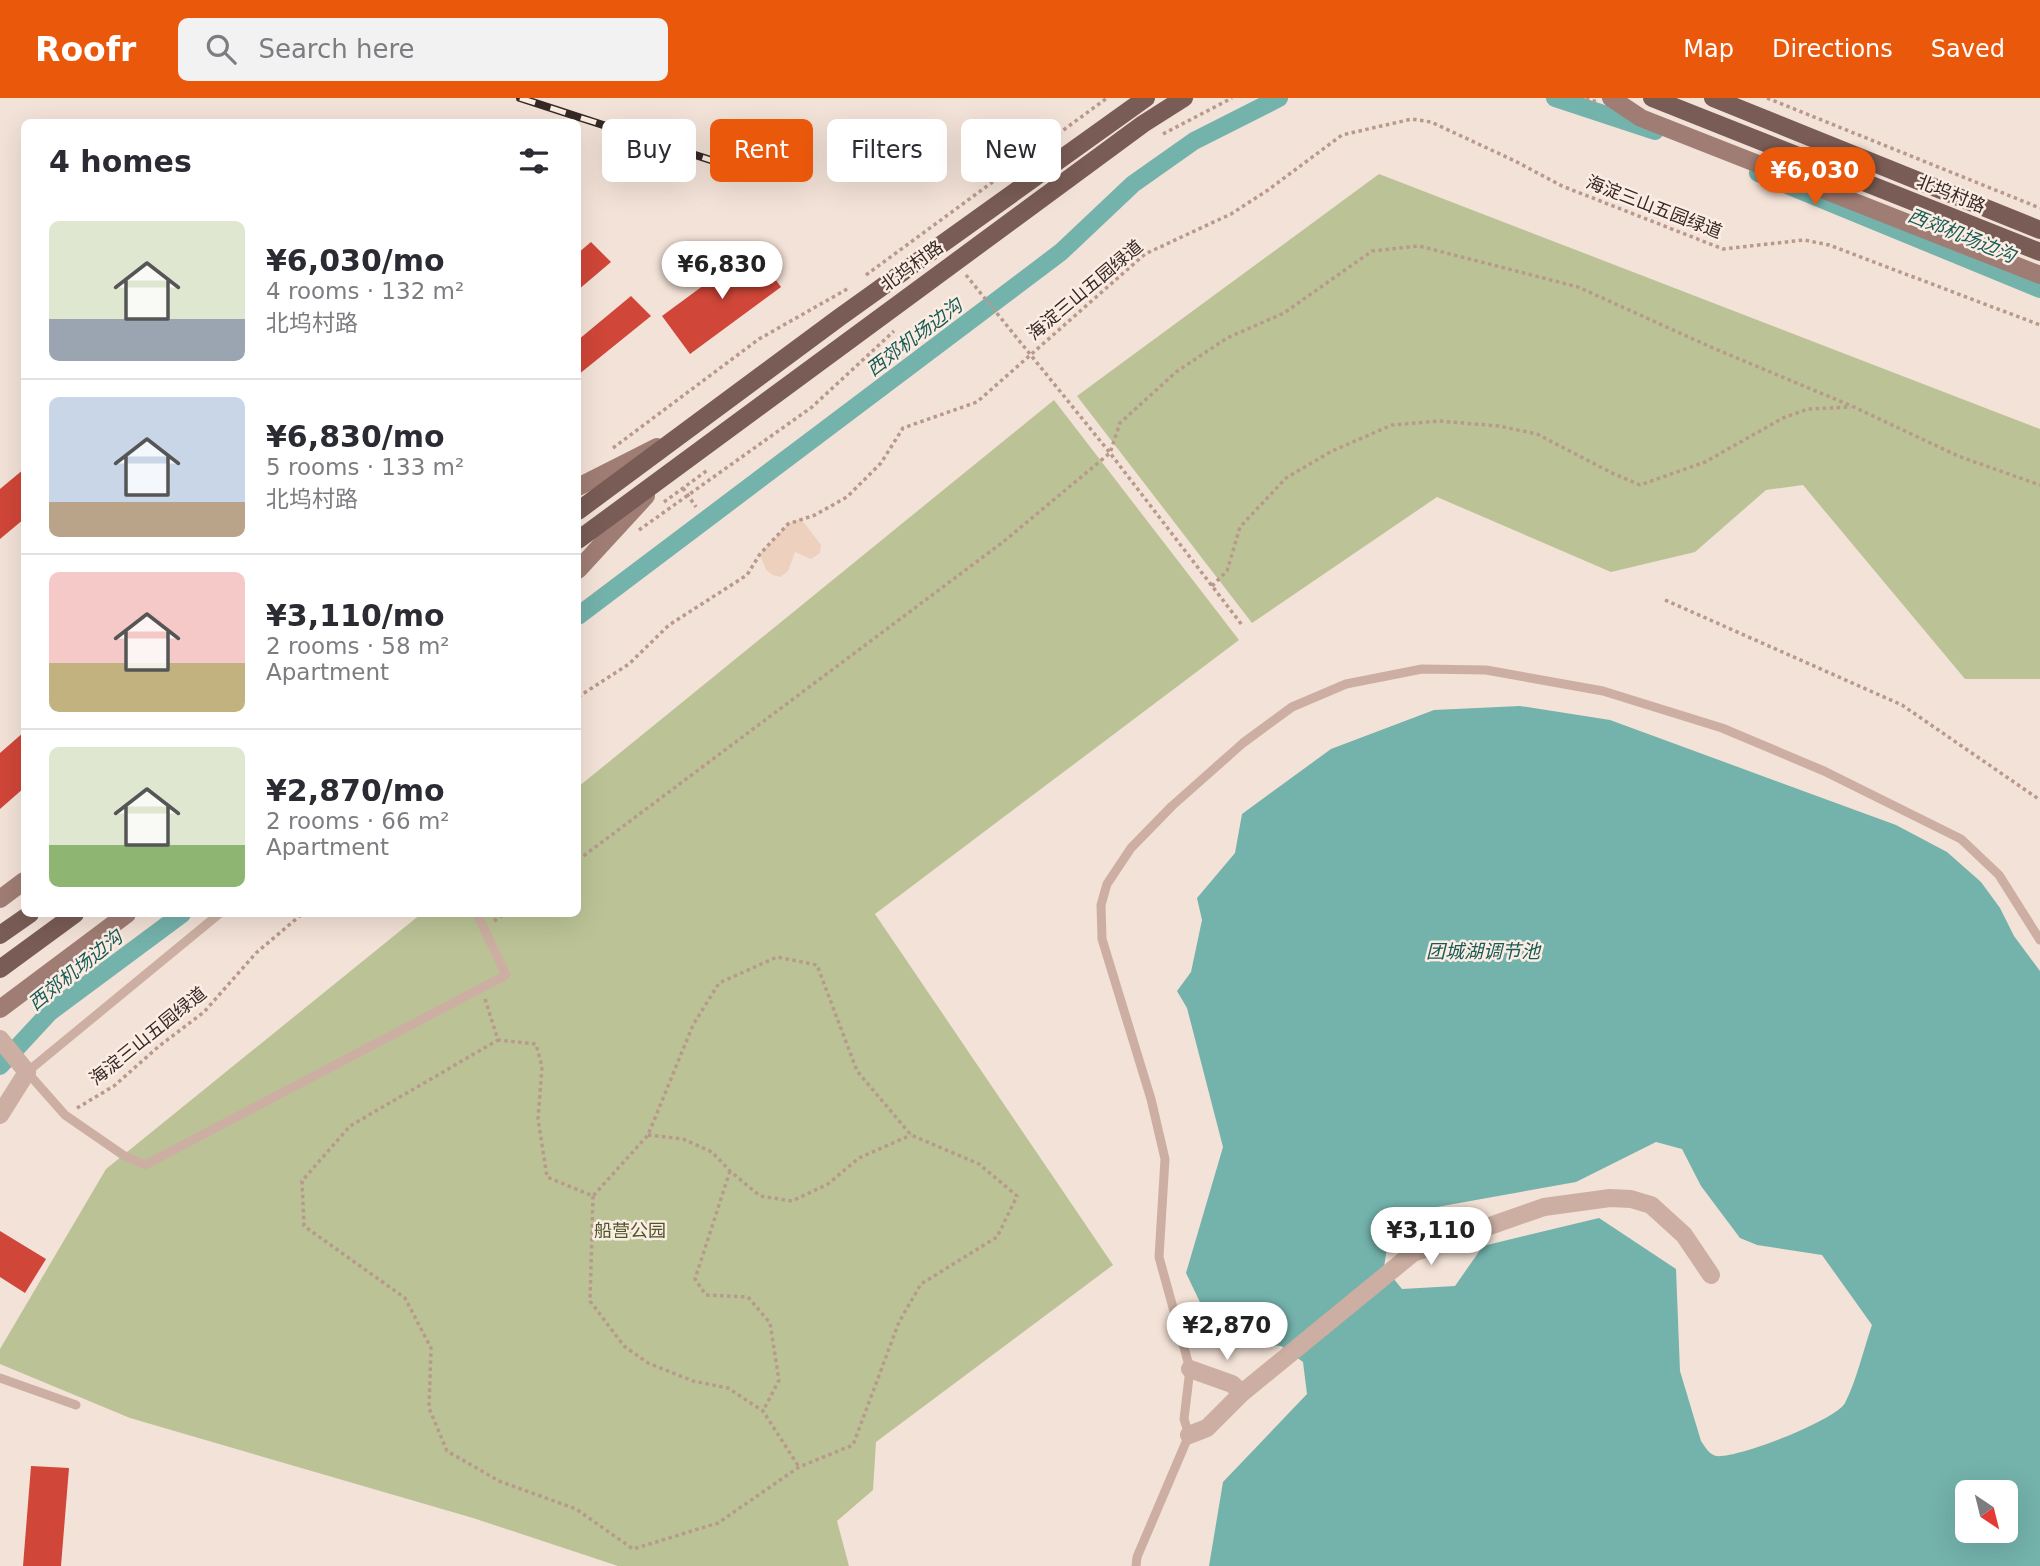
<!DOCTYPE html>
<meta charset="utf-8">
<style>
body{margin:0;font-family:"DejaVu Sans","Noto Sans SC",sans-serif;background:#f2f2f3;color:#2b2b33;height:100vh;display:flex;flex-direction:column;font-size:26px;white-space:nowrap}
*{box-sizing:border-box;margin:0}
p{font-size:23px;color:#7c7c81}
.icon{flex:none;width:38px;height:38px;fill:none;stroke:currentColor;stroke-width:2;stroke-linecap:round;stroke-linejoin:round}
.map{position:relative;flex:1;overflow:hidden}
.sheet{position:absolute;left:21px;top:21px;width:560px;height:798px;display:flex;flex-direction:column;background:#fff;border-radius:10px;box-shadow:0 7px 28px #0002}
.sheet>*{flex:none}
.guide{position:absolute;left:602px;top:21px;width:665px;height:63px;display:flex;gap:14px}
.needle{width:46px;rotate:145deg}
.buttons{position:absolute;left:1955px;top:1382px;display:grid;gap:14px}
.buttons a{display:grid;place-items:center;width:63px;height:63px;border-radius:10px;background:#fff;box-shadow:0 7px 28px #0002;font-size:35px}
.price{position:absolute;translate:-50% -60px;padding:0 16px;border-radius:24px;background:#fff;color:#222;font-size:23px;line-height:46px;filter:drop-shadow(0 2px 4px #0008)}
.price::after{content:'';position:absolute;left:50%;top:42px;width:21px;height:16px;margin-left:-10px;background:inherit;clip-path:polygon(0 0,100% 0,50% 100%)}
.price.active{background:#ea580c;color:#fff}
ul{padding:0;list-style:none}
li{display:flex;align-items:center;gap:21px;height:175px;padding:0 28px}
li+li{border-top:2px solid #e1e1e2}
li span{display:grid;place-items:center;flex:none;width:196px;height:140px;border-radius:10px;color:#555}
li>.icon{margin-inline-start:auto}
span .icon{width:84px;height:84px;fill:#fffc;stroke-width:1}
li b{font-size:30px}
h2{display:flex;justify-content:space-between;align-items:center;height:84px;padding:0 28px;font-size:30px}
.pill{padding:0 24px;border-radius:10px;background:#fff;box-shadow:0 7px 28px #0002;font-size:24px;line-height:63px}
.pill.active{background:#ea580c;color:#fff}
header{display:flex;align-items:center;gap:42px;box-sizing:border-box;height:98px;padding:0 35px;background:#ea580c;color:#fff}
header strong{font-size:33px}
nav{display:flex;gap:38px;margin-inline-start:auto;font-size:24px}
.search{width:490px;height:63px;background:#f2f2f3;display:flex;align-items:center;gap:18px;box-sizing:border-box;padding:0 24px;border-radius:10px;color:#7c7c81;font-size:26px}
.map>svg:first-child{display:block}
.green{fill:#bbc396}
.plaza{fill:#edd0bd}
.water{fill:#74b2ac;fill-rule:evenodd}
.lines{fill:none;stroke-linecap:round;stroke-linejoin:round}
.canal{stroke:#74b2ac;stroke-width:18}
.building{fill:#d04638}
.path{stroke:#b8998c;stroke-width:3.5;stroke-dasharray:3.5 3.5;stroke-linecap:butt}
.lane{stroke:#ccafa2;stroke-width:9}
.street{stroke:#ccafa2;stroke-width:18}
.secondary{stroke:#a07d74;stroke-width:18}
.primary{stroke:#795c55;stroke-width:18}
.rail-casing{stroke:#362825;stroke-width:8}
.rail{stroke:#fbede4;stroke-width:5;stroke-dasharray:16;stroke-linecap:butt}
.labels{text-anchor:middle;stroke-width:5;stroke-linejoin:round;paint-order:stroke}
.street-label{font-size:18px;fill:#362825;stroke:#fbede4}
.park-label{font-size:18px;fill:#4c5627;stroke:#fbede4}
.water-label{font-size:19px;font-style:italic;fill:#185b55;stroke:#fbede4}
</style>
<header>
<strong>Roofr</strong>
<div class="search"><svg class="icon" aria-label="search" viewBox="0 0 24 24"><circle cx="10" cy="10" r="6"/><path d="M15 15l6 6"/></svg>Search here</div>
<nav><a>Map</a><a>Directions</a><a>Saved</a></nav>
</header>
<div class="map">
<svg width="2040" height="1468" viewBox="0 0 2040 1468">
<rect width="100%" height="100%" fill="#f3e2d7"/>
<path class="green" d="M1379,76L2040,331V581H1965L1803,387L1766,392L1695,454L1611,474L1437,399L1252,525L1077,298Z
M1054,302L1239,542L875,816L1113,1167L876,1344L873,1392L837,1423L849,1468H618L473,1420L130,1320L0,1266V1251L106,1071L421,816H578V689Z"/>
<path class="plaza" d="M801,421L821,447L820,455L811,461L795,454L788,473L780,479L773,477L766,472L760,456L788,426Z"/>
<path class="water" d="M1520,608L1610,622L1896,727L1947,754L1981,784L2000,810L2014,838L2040,873V1468H1209L1223,1384L1307,1296L1303,1264L1281,1248L1219,1244L1186,1175L1223,1049L1187,910L1177,893L1191,874L1202,822L1197,800L1235,755L1242,716L1331,651L1434,612ZM1656,1044L1682,1051L1701,1088L1740,1140L1757,1147L1822,1157L1872,1227C1864,1250 1856,1284 1845,1305C1836,1322 1737,1361 1716,1358C1709,1356 1705,1349 1701,1343L1680,1273L1676,1171L1599,1120L1483,1148L1455,1188L1402,1191L1384,1169L1390,1131L1426,1111L1576,1084ZM1967,1395H2006V1433H1967Z"/>
<g class="lines">
<path class="canal" d="M1555,0L1655,33
M1758,75L2040,191
M578,518L1061,154L1133,86L1194,43L1279,0
M0,968L50,914L182,816"/>
</g>
<path class="building" d="M591,144L611,164L578,192V155Z
M753,151L781,189L690,256L662,218Z
M631,198L651,218L578,277V242Z
M24,371V421L0,441V391Z
M24,634V690L0,711V655Z
M0,1133L46,1161L25,1195L0,1179Z
M31,1368L69,1370L61,1468H23Z"/>
<g class="lines">
<path class="path" d="M1586,0L1597,4
M1767,0L2040,110
M1163,36L1232,0
M866,177L1107,0
M966,177L1110,355L1120,325L1176,274L1227,240L1284,215L1372,153L1419,148L1578,189L1713,250L1854,309L1958,358L2040,387
M613,350L759,241L849,190
M683,390L696,409
M664,404L709,371
M639,432L812,309L894,233
M1212,488L1227,473L1240,429L1286,380L1332,353L1392,327L1439,323L1499,328L1537,336L1612,375L1640,387L1705,364L1783,320L1808,311L1851,309
M1665,502L1902,607L2040,702
M578,599L629,566L669,527L747,477L760,456L788,426L815,417L847,399L881,365L903,330L977,304L1145,156L1231,116L1268,92L1342,37L1412,21L1431,24L1515,63L1562,88L1723,151L1804,142L1829,147L2040,227
M578,762L1003,444L1110,355L1242,527
M494,823L504,816
M485,901L498,942L350,1028L302,1083L304,1128L405,1200L431,1250L429,1310L447,1353L499,1383L576,1411L633,1451L718,1425L799,1369L853,1347L899,1224L921,1186L997,1139L1017,1098L979,1066L911,1037L857,973L817,867L777,859L719,885L693,927L648,1037L593,1098L547,1079L538,1021L542,969L536,946L498,942
M77,1010L114,988L158,949L204,914L256,855L302,816
M648,1037L683,1041L712,1054L730,1073L760,1098L792,1103L828,1086L859,1060L911,1037
M730,1073L695,1181L706,1197L748,1199L770,1225L779,1282L763,1313
M593,1098L590,1203L624,1248L648,1265L693,1283L728,1290L763,1313L799,1369"/>
<path class="lane" d="M219,816L27,974L65,1017L123,1057L145,1067L506,877L477,816
M0,1280L76,1307
M1136,1468L1137,1459L1189,1337L1184,1321L1190,1271L1159,1159L1165,1061L1151,1001L1102,841L1101,807L1107,786L1131,750L1172,708L1243,645L1292,609L1346,586L1422,571L1486,572L1603,593L1722,630L1824,673L1961,741L1999,777L2040,842"/>
<path class="street" d="M0,941L27,974L0,1017
M1190,1271L1232,1286L1242,1295
M1189,1337L1207,1330L1242,1295L1413,1155L1544,1109L1610,1100L1631,1101L1651,1107L1684,1137L1711,1177"/>
<path class="secondary" d="M1611,0L1641,20L2040,177
M578,389L657,349
M578,472L646,398
M0,801L24,783
M0,911L127,816"/>
<path class="primary" d="M1652,0L2040,154
M1713,0L2040,132
M578,413L840,219L1146,0
M578,442L1143,26L1184,0
M0,837L30,816
M0,871L75,816"/>
<g class="rail-casing">
<path id="rail" d="M520,0L726,67"/>
</g>
<use href="#rail" class="rail"/>
</g>
<g class="labels">
<g class="street-label">
<text transform="translate(1951 96) rotate(22)" y="6">北坞村路</text>
<text transform="translate(1654 109) rotate(21)" y="6">海淀三山五园绿道</text>
<text transform="translate(912 168) rotate(-36)" y="6">北坞村路</text>
<text transform="translate(1085 192) rotate(-40)" y="6">海淀三山五园绿道</text>
<text transform="translate(148 938) rotate(-39)" y="6">海淀三山五园绿道</text>
</g>
<g class="park-label">
<text x="630" y="1139">船营公园</text>
</g>
<g class="water-label">
<text transform="translate(1962 137) rotate(22)" y="7">西郊机场边沟</text>
<text transform="translate(914 239) rotate(-37)" y="7">西郊机场边沟</text>
<text x="1483" y="860">团城湖调节池</text>
<text transform="translate(75 872) rotate(-39)" y="7">西郊机场边沟</text>
</g>
</g>
</svg>
<div class="buttons">
<a><svg class="needle" viewBox="-14 -14 28 28"><path d="M0-13l5 13h-10z" fill="#e53935"/><path d="M0 13l5-13h-10z" fill="#7c7c81"/></svg></a>
</div>
<b class="price active" style="left:1815px;top:109px">¥6,030</b>
<b class="price" style="left:722px;top:203px">¥6,830</b>
<b class="price" style="left:1431px;top:1169px">¥3,110</b>
<b class="price" style="left:1227px;top:1264px">¥2,870</b>
<div class="guide">
<a class="pill">Buy</a>
<a class="pill active">Rent</a>
<a class="pill">Filters</a>
<a class="pill">New</a>
</div>
<section class="sheet">
<h2>4 homes<svg class="icon" aria-label="filters" viewBox="0 0 24 24"><path d="M4 7h16M4 17h16"/><circle cx="9" cy="7" r="2"/><circle cx="15" cy="17" r="2"/></svg></h2>
<ul>
<li><span style="background:linear-gradient(#dfe7d0 70%,#9aa5b1 0)"><svg class="icon" aria-label="home" viewBox="0 0 24 24"><path d="M3 11l9-7 9 7M6 9v11h12V9"/></svg></span><div><b>¥6,030/mo</b><p>4 rooms · 132 m²</p><p>北坞村路</p></div></li>
<li><span style="background:linear-gradient(#c9d6e8 75%,#b9a48a 0)"><svg class="icon" aria-label="home" viewBox="0 0 24 24"><path d="M3 11l9-7 9 7M6 9v11h12V9"/></svg></span><div><b>¥6,830/mo</b><p>5 rooms · 133 m²</p><p>北坞村路</p></div></li>
<li><span style="background:linear-gradient(#f6c9c9 65%,#c2b280 0)"><svg class="icon" aria-label="home" viewBox="0 0 24 24"><path d="M3 11l9-7 9 7M6 9v11h12V9"/></svg></span><div><b>¥3,110/mo</b><p>2 rooms · 58 m²</p><p>Apartment</p></div></li>
<li><span style="background:linear-gradient(#dfe7d0 70%,#8fb573 0)"><svg class="icon" aria-label="home" viewBox="0 0 24 24"><path d="M3 11l9-7 9 7M6 9v11h12V9"/></svg></span><div><b>¥2,870/mo</b><p>2 rooms · 66 m²</p><p>Apartment</p></div></li>
</ul>
</section>
</div>
